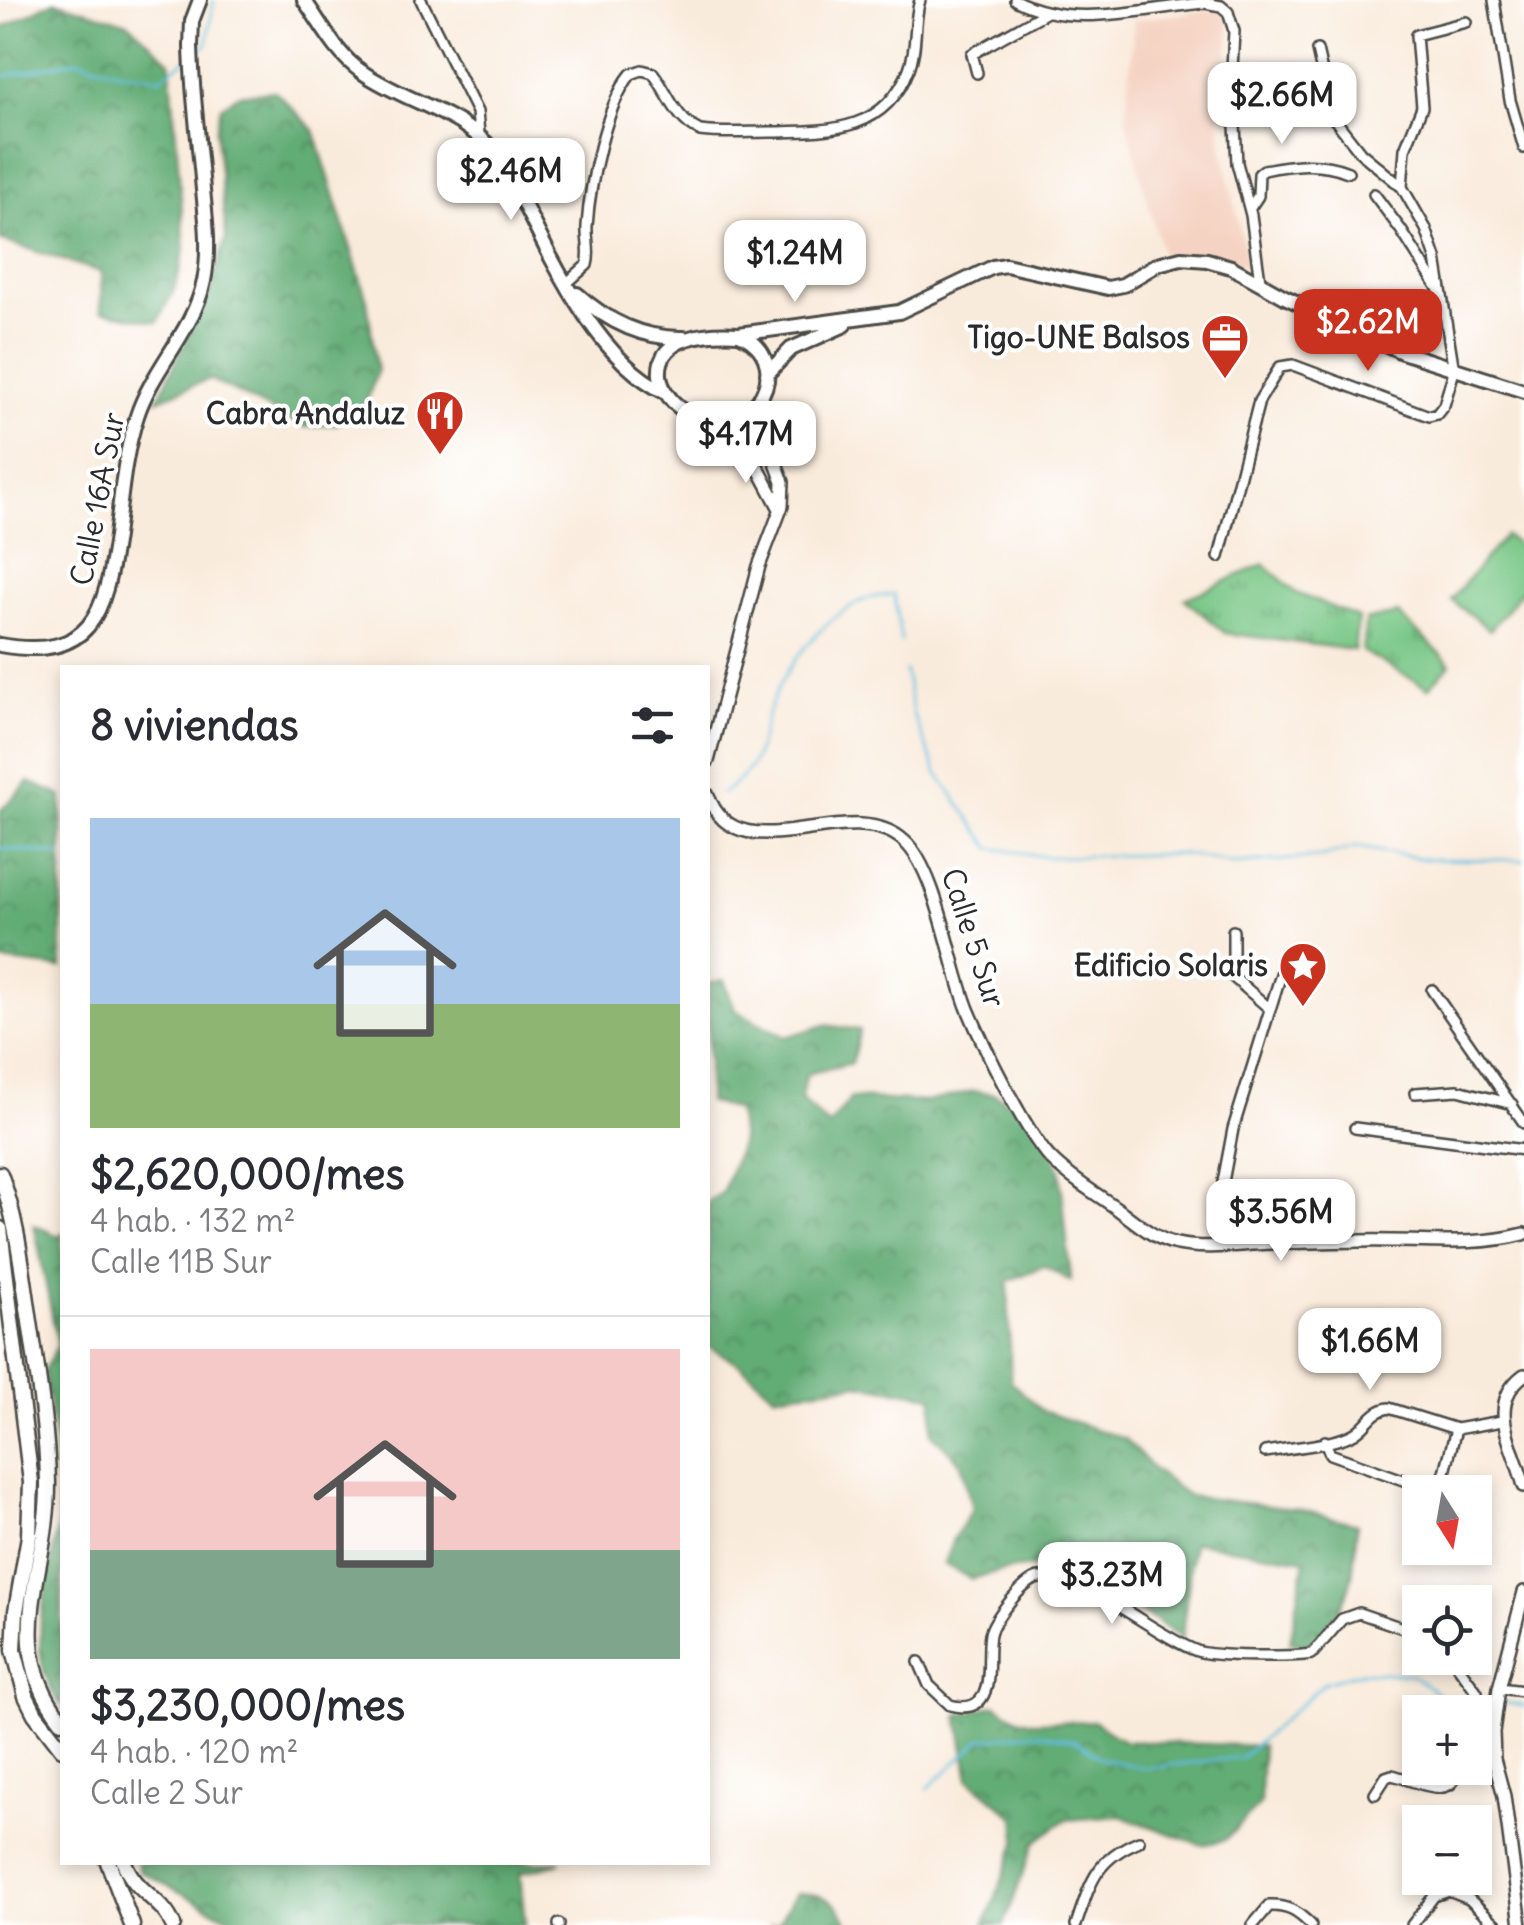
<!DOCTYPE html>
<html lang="es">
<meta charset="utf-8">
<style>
body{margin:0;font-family:Delius,sans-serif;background:#f7f7f7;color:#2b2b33;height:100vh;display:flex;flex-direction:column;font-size:38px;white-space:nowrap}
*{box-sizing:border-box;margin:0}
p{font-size:32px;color:#7c7c81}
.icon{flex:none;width:55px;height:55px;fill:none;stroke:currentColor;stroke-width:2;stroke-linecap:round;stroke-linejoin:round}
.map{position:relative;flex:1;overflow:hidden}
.drawer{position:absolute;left:60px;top:665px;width:650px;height:1200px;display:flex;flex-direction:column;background:#fff;border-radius:0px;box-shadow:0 5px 15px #0003}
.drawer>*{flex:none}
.needle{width:65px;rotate:169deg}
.buttons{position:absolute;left:1402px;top:1475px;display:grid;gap:20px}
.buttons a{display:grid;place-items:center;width:90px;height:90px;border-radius:0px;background:#fff;box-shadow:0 5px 15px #0003;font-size:50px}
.price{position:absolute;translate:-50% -85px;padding:0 22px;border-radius:20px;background:#fff;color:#222;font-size:32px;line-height:65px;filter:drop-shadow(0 2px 5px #0008)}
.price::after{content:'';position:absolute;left:50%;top:60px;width:30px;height:22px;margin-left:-15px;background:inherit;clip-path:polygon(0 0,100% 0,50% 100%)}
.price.current{background:#c8321e;color:#fff}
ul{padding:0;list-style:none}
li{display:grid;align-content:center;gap:20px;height:530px;padding:0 30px}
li+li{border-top:2px solid #e1e1e2}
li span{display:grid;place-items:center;height:310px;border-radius:0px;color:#555}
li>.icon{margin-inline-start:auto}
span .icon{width:180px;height:180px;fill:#fffc;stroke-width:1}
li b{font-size:42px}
h2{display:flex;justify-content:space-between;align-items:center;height:120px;padding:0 30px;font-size:42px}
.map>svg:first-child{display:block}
.built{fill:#f5d3c2}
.green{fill:#79c787;stroke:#527959;stroke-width:2.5}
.forest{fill:url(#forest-crowns);stroke:#466c50;stroke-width:2.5}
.park{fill:url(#park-tufts);stroke:#527959;stroke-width:2.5}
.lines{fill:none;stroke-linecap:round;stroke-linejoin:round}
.stream{stroke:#63bfe1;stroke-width:2.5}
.minor-casing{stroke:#4a4845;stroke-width:14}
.tertiary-casing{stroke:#4a4845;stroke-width:16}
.secondary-casing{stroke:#4a4845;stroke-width:18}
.primary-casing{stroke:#4a4845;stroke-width:19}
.minor{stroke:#fff;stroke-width:9}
.tertiary{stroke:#fff;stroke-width:11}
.secondary{stroke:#fff;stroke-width:12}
.primary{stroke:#fff;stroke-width:14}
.labels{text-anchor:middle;stroke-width:8;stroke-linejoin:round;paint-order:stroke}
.poi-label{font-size:30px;font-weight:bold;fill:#2b2b2b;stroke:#fff;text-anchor:end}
.street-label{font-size:30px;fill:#2b2b2b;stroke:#fff}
</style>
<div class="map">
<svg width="1524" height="1925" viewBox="0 0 1524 1925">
<defs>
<pattern id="forest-crowns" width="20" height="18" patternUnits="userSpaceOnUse" patternTransform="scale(2.5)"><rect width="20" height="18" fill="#62ac74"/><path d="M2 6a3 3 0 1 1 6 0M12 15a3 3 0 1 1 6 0" fill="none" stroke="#518c5f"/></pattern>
<pattern id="park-tufts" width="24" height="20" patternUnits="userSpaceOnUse" patternTransform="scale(2.5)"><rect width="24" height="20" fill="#79c787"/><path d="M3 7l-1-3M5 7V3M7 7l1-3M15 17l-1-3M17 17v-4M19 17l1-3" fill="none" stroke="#63a26f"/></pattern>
</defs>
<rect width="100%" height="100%" fill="#fff"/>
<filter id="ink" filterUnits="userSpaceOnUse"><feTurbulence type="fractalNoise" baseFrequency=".01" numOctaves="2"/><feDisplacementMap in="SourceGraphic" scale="20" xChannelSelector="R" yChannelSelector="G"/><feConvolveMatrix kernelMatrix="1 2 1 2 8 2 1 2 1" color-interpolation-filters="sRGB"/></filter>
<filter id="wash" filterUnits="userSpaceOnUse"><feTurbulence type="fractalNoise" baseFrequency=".0048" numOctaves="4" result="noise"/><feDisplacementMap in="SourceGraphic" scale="40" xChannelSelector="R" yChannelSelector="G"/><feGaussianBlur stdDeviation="2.25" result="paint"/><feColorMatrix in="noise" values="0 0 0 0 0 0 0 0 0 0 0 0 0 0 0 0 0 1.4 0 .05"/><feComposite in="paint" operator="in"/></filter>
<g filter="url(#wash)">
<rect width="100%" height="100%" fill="#f9ebdb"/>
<path class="built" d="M1218,9L1229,20V38L1219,115L1223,152L1249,268L1223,259H1163L1126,120L1134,20Z"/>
<path class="green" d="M1505,535L1524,550V588L1490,630L1451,600Z"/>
<path class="forest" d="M54,1L129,23L170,61L185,248L176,286L157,322L101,311V272L0,240V129L3,109L0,101V29Z
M275,91L314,130L367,300L377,372L365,407L337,424L304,427L209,379L157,400L211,289L226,237L216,130L221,107L238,95Z
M29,782L62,796V968L0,961V811Z
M724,980L735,1010L786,1037L825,1025L860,1030L852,1063L807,1074L801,1099L829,1126L851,1098L926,1102L974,1091L995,1094L1033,1114L1060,1168L1071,1281L1044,1266L1008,1281L1011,1382L1042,1411L1125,1439L1154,1470L1188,1496L1302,1510L1357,1524C1352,1588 1354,1595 1311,1645L1290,1642L1305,1560L1193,1542L1182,1638C1153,1620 1095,1578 1065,1571C1035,1563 1000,1570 971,1579L944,1564L953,1539L972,1509L961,1463L932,1434L933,1396L857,1384L774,1395L742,1366L708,1346V1201L722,1193L741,1141L737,1110L708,1102V983Z
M34,1225L58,1236L62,1233V1706L53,1694L43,1669L40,1650L41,1617L59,1520L55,1444L44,1370L58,1345Z
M996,1705L1020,1719L1034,1722L1093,1721L1124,1741L1262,1746L1260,1804L1225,1840L1202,1845L1121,1816L1065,1820L1035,1842L1004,1925H985L1017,1841L1015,1817L969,1779L958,1715Z
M137,1863L560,1862V1863L520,1873L525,1925H243L140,1871Z
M796,1893C822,1893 839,1899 848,1925H769L778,1923Z"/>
<path class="park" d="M1264,564L1296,593L1358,618L1354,650L1225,633L1185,599Z
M1398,614L1451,664L1428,688L1362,651L1366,620Z"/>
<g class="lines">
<path class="stream" d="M199,50L207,44L214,0
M0,77L78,60L121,72L160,78L188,58
M905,671L913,714L937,773L991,848L1048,857L1184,854L1233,864L1321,857L1356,847L1425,859L1524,860
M721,794C765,766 755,745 772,702C787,663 825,617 864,600C873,596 884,596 894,594L901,642
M0,848L62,855
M1506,1703L1524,1706
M928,1788L982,1739L1036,1733L1074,1740L1102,1759L1146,1768L1242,1757L1325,1682L1361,1672L1410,1674L1451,1702"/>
</g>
</g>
<g filter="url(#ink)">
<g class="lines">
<g class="minor-casing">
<path id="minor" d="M421,0L477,112L479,134
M1015,0C1072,30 1144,8 1205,3L1221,6L1228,12L1234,31L1232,69L1237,163L1251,215L1260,281
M1494,0L1510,100L1524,148
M977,73L972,54L1047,12
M1402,187L1405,149L1422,107L1416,35L1466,22
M1374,194L1401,230L1438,288
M1250,208L1258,196L1259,174L1264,170C1292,164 1321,161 1348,172
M567,283L587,265C591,252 586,239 587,226C590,184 605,106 631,74L642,70L653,73C669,94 675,119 700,131C724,134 748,132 771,132C828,131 885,133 909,69C918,46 913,23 920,0
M1219,557L1259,401L1280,367L1293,365L1429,416L1437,414L1444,405L1454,371L1436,258L1426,229L1402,187L1361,153L1332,116L1317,50
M1233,931V977L1270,1009
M1432,990L1524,1123
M1415,1093L1458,1090L1512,1104
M1355,1128L1524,1150
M1252,1244L1245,1228L1229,1207L1223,1182L1233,1129L1286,958
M1325,1441L1330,1454L1437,1492
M1265,1452C1289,1448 1330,1445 1351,1435C1367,1428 1370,1411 1389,1408L1456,1429L1502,1421
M1440,1492L1456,1429
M1452,1658L1477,1692L1475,1712
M919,1662L929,1685L950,1705C1000,1718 985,1661 990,1634C993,1620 1024,1580 1039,1578C1083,1571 1153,1635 1197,1651C1214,1657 1293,1657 1312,1654L1342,1619L1359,1613L1420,1634
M1499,1688L1524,1691
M1475,1737L1494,1759
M1375,1794L1386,1777L1392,1775C1415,1780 1453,1804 1458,1768
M559,1924V1925
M1076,1925C1090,1884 1095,1859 1139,1841
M1253,1925L1269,1906C1288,1905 1298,1912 1311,1925
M1412,1925L1434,1896L1449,1891L1469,1899L1497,1925"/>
</g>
<g class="tertiary-casing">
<path id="tertiary" d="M701,421L756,464L779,507
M708,761L759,566L782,506L783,482L763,428L761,401
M708,795C736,878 851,792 904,841C937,870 950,965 968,1009C982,1043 1027,1136 1052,1160C1072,1180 1097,1194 1119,1210C1137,1223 1154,1239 1177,1244C1202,1249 1227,1246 1252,1244C1288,1242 1323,1242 1358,1241C1413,1239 1471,1248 1524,1234
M1524,1375C1484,1404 1515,1449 1524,1486
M1521,1925L1504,1796L1494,1759L1493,1732L1499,1688L1524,1592"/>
</g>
<g class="secondary-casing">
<path id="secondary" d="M304,0C322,25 336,54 362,72C409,105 469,112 503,163C542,236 589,357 665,392
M577,294C608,322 642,339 684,338
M739,334L899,312L993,267L1006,265L1108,288L1123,285L1158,264L1181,258L1207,260L1231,267L1285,297L1402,352L1524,391
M739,334C805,363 744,459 680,408C670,400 661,388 660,375C657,335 709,332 739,334Z
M767,374L791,349L845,325
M0,645C92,661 105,614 116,536C121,497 124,455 137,416C152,369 194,330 204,281C210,251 206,219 203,190C199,142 192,94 191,46L192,21L200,0"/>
</g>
<g class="primary-casing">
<path id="primary" d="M0,1174C17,1219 22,1268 29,1315C37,1371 47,1426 48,1482C49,1572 0,1643 62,1721
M0,1229L31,1482L29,1536L16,1611L14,1650L26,1696L35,1714L62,1749
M108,1862L132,1925
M124,1862C135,1893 162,1898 173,1925"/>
</g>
<use href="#minor" class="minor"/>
<use href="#tertiary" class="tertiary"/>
<use href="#secondary" class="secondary"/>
<use href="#primary" class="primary"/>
</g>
</g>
<defs>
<g id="office-pin" transform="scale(2.5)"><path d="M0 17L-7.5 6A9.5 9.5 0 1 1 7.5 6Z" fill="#c8321e" stroke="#fff"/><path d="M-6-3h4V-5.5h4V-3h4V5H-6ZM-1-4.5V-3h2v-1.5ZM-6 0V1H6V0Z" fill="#fff"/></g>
<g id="restaurant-pin" transform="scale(2.5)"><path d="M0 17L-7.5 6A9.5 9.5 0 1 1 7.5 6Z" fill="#c8321e" stroke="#fff"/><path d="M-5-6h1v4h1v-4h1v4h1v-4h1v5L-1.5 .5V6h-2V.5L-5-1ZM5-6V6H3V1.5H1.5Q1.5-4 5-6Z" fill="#fff"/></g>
<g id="sight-pin" transform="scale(2.5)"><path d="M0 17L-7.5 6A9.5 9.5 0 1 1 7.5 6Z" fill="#c8321e" stroke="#fff"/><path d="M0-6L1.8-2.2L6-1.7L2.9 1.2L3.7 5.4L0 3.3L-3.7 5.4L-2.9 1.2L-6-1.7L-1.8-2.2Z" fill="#fff"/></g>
</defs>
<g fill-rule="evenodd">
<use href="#office-pin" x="1225" y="338"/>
<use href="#restaurant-pin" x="440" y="414"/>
<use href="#sight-pin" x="1303" y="966"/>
</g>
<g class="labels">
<g class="poi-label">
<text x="1190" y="348">Tigo-UNE Balsos</text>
<text x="405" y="424">Cabra Andaluz</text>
<text x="1268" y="976">Edificio Solaris</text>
</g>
<g class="street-label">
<text transform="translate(98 499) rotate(-79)" y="10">Calle 16A Sur</text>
<text transform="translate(973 938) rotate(72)" y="10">Calle 5 Sur</text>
</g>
</g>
</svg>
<div class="buttons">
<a><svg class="needle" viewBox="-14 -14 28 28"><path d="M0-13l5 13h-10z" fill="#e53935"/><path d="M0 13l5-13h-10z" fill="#7c7c81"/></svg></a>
<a><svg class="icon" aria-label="locate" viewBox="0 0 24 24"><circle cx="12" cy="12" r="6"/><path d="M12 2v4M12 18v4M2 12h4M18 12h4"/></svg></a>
<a>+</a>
<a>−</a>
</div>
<b class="price" style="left:1282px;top:147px">$2.66M</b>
<b class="price" style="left:511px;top:223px">$2.46M</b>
<b class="price" style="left:795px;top:305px">$1.24M</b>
<b class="price current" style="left:1368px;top:374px">$2.62M</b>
<b class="price" style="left:746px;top:486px">$4.17M</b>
<b class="price" style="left:1281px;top:1264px">$3.56M</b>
<b class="price" style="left:1370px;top:1393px">$1.66M</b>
<b class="price" style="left:1112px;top:1627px">$3.23M</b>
<section class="drawer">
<h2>8 viviendas<svg class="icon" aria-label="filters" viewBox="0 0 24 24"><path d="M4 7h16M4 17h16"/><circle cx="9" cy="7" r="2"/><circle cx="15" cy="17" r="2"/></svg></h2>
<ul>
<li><span style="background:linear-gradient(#a9c7e8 60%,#8fb573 0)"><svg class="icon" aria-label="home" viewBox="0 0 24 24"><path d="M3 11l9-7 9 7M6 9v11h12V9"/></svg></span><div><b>$2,620,000/mes</b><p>4 hab. · 132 m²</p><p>Calle 11B Sur</p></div></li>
<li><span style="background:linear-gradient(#f6c9c9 65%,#7fa58c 0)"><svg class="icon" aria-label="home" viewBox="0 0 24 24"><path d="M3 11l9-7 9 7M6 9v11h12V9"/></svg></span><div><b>$3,230,000/mes</b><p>4 hab. · 120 m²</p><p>Calle 2 Sur</p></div></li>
</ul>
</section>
</div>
